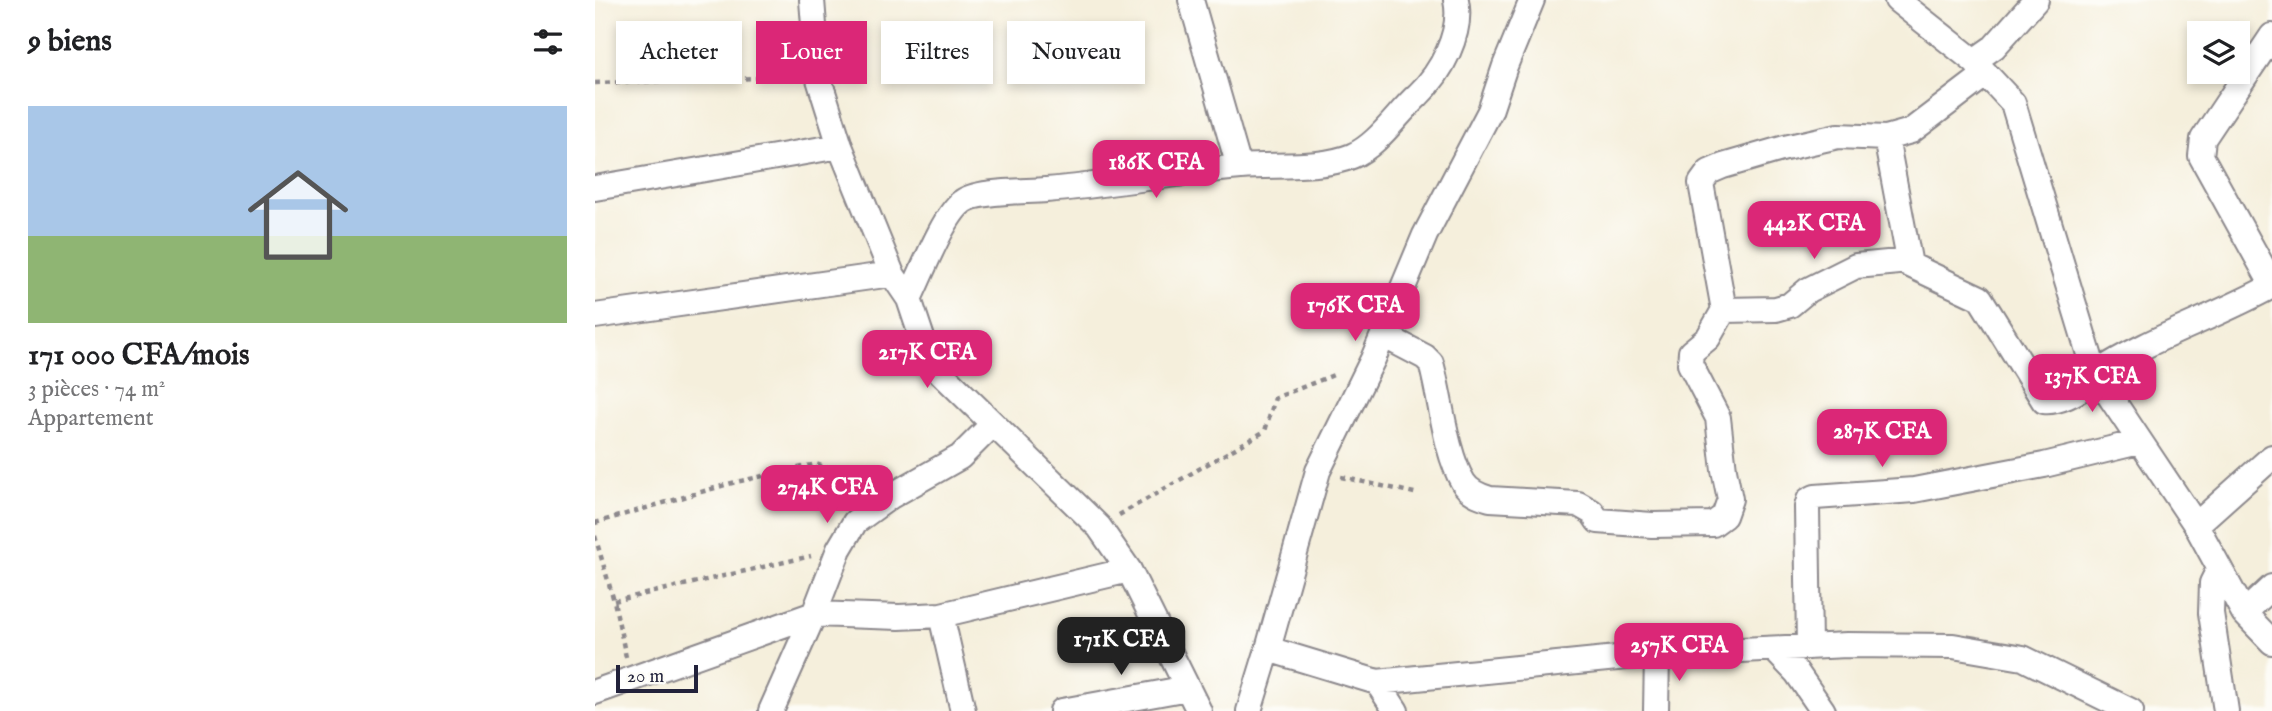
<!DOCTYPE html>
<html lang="fr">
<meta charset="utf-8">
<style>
body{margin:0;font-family:"IM FELL English",serif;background:#f2f2f2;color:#202124;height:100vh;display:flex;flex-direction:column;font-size:26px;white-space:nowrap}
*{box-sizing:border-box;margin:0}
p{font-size:23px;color:#757577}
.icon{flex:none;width:38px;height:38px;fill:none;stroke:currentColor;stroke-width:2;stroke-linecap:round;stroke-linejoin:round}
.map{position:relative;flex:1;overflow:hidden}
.panel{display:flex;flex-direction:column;background:#fff;width:595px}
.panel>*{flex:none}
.top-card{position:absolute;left:21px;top:21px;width:665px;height:63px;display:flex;gap:14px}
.fabs{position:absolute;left:1592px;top:21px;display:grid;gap:14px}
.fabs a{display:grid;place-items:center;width:63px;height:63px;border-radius:0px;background:#fff;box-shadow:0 4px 10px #0003;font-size:35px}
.scale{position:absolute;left:21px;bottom:18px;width:82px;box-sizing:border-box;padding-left:7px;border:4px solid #22223b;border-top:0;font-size:19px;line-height:24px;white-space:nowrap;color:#22223b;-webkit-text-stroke:5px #fdfcf7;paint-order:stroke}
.price{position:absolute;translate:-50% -60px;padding:0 16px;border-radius:14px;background:#db2777;color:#fff;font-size:23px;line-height:46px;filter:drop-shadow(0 2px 4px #0008)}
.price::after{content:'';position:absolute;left:50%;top:42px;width:21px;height:16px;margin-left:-10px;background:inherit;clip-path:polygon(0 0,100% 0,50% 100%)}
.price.active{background:#222;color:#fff}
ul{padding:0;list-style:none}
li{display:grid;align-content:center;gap:14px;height:371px;padding:0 28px}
li span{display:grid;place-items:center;height:217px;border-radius:0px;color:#555}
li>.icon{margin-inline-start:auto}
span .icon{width:126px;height:126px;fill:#fffc;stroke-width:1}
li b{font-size:30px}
h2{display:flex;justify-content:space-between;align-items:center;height:84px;padding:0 28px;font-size:30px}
.tag{padding:0 24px;border-radius:0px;background:#fff;box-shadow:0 4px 10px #0003;font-size:24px;line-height:63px}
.tag.active{background:#db2777;color:#fff}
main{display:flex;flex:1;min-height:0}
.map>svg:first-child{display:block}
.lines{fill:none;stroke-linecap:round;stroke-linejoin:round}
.minor-casing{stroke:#8c888c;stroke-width:28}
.path{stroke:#8c888c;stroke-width:4.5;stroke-dasharray:5 5;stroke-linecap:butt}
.minor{stroke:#fff;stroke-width:24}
</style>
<main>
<section class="panel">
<h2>9 biens<svg class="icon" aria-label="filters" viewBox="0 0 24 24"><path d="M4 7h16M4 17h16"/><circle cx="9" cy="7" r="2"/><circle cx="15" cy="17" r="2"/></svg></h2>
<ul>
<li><span style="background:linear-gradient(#a9c7e8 60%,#8fb573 0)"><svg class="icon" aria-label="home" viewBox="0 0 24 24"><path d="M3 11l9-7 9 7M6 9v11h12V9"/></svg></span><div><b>171 000 CFA/mois</b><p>3 pièces · 74 m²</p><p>Appartement</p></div></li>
</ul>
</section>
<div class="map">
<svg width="1677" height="711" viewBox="0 0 1677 711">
<rect width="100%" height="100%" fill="#fdfcf7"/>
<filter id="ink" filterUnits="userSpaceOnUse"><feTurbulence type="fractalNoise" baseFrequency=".0143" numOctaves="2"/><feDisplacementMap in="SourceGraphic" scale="14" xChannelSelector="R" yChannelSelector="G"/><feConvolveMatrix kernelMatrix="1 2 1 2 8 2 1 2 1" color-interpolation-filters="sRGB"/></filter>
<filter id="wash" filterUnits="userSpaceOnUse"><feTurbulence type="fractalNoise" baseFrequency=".00686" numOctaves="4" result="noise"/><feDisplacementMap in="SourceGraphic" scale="28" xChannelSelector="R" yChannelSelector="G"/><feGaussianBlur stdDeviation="1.57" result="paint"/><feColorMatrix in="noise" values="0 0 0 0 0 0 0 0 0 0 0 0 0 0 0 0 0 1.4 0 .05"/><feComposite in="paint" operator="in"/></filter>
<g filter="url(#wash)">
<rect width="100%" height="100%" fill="#f5efdc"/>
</g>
<g filter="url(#ink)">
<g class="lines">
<g class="minor-casing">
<path id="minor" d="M217,0L223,76L245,146L297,274L314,299L332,353L342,369L504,527L534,570L604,711
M596,0L644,167
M1302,0L1379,61L1418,103L1500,374L1601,525L1649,613L1677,642
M1677,36L1608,139L1606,156L1677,284
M1379,61L1399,47L1441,0
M1291,138L1315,265L1385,298L1449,401C1467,403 1487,388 1503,379
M0,188L245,146
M314,299C326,275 348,216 367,202C382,190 431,192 451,190C516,185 581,172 646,167C680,164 726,169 757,156C783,145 802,114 823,95C846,73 868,33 861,0
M1129,310L1181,309L1195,305L1213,290L1261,266L1314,261
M0,316L297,274
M788,335L830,357L836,363C846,398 850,452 868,482C874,492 884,496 895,499L983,504L997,512L1003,521L1057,525L1118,524L1129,516L1135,499L1129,470L1123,418L1095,364L1096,352L1113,338L1129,310L1106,183L1114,172L1128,166L1190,148L1243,136L1291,138L1316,131L1391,74
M1500,374C1555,338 1619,318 1677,286
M1601,525L1677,457
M1624,569L1617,583L1616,613L1631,711
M1649,613L1677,587
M346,615L368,711
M1214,647L1212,507L1214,500L1220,497L1319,490L1449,465L1544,442
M673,649L782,682L801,711
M1179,649L1202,673L1228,711
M782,682L1062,654L1252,645L1358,646L1428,658L1536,711
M0,692L219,614L304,617L346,615L534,570
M176,711L219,614L244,549L260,522L296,496L365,457L398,424
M467,711L593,688
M654,711L673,649L723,471L778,359L830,235L895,111L910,66L937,0
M1061,711L1062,654"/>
</g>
<path class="path" d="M0,83L198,77
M746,477L824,494
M524,515L670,431L680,398L741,374
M0,523L137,483L221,464L235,469L249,498
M0,536L19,601L31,657
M19,601L216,556"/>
<use href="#minor" class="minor"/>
</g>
</g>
</svg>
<div class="fabs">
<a><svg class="icon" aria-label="layers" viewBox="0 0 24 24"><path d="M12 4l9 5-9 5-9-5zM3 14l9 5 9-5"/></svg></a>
</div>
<div class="scale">20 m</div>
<b class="price" style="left:561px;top:200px">186K CFA</b>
<b class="price" style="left:1219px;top:261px">442K CFA</b>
<b class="price" style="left:760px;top:343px">176K CFA</b>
<b class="price" style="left:332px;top:390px">217K CFA</b>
<b class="price" style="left:1497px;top:414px">137K CFA</b>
<b class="price" style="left:1287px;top:469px">287K CFA</b>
<b class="price" style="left:232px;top:525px">274K CFA</b>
<b class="price active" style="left:526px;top:677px">171K CFA</b>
<b class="price" style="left:1084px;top:683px">257K CFA</b>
<div class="top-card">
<a class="tag">Acheter</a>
<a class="tag active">Louer</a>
<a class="tag">Filtres</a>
<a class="tag">Nouveau</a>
</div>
</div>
</main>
